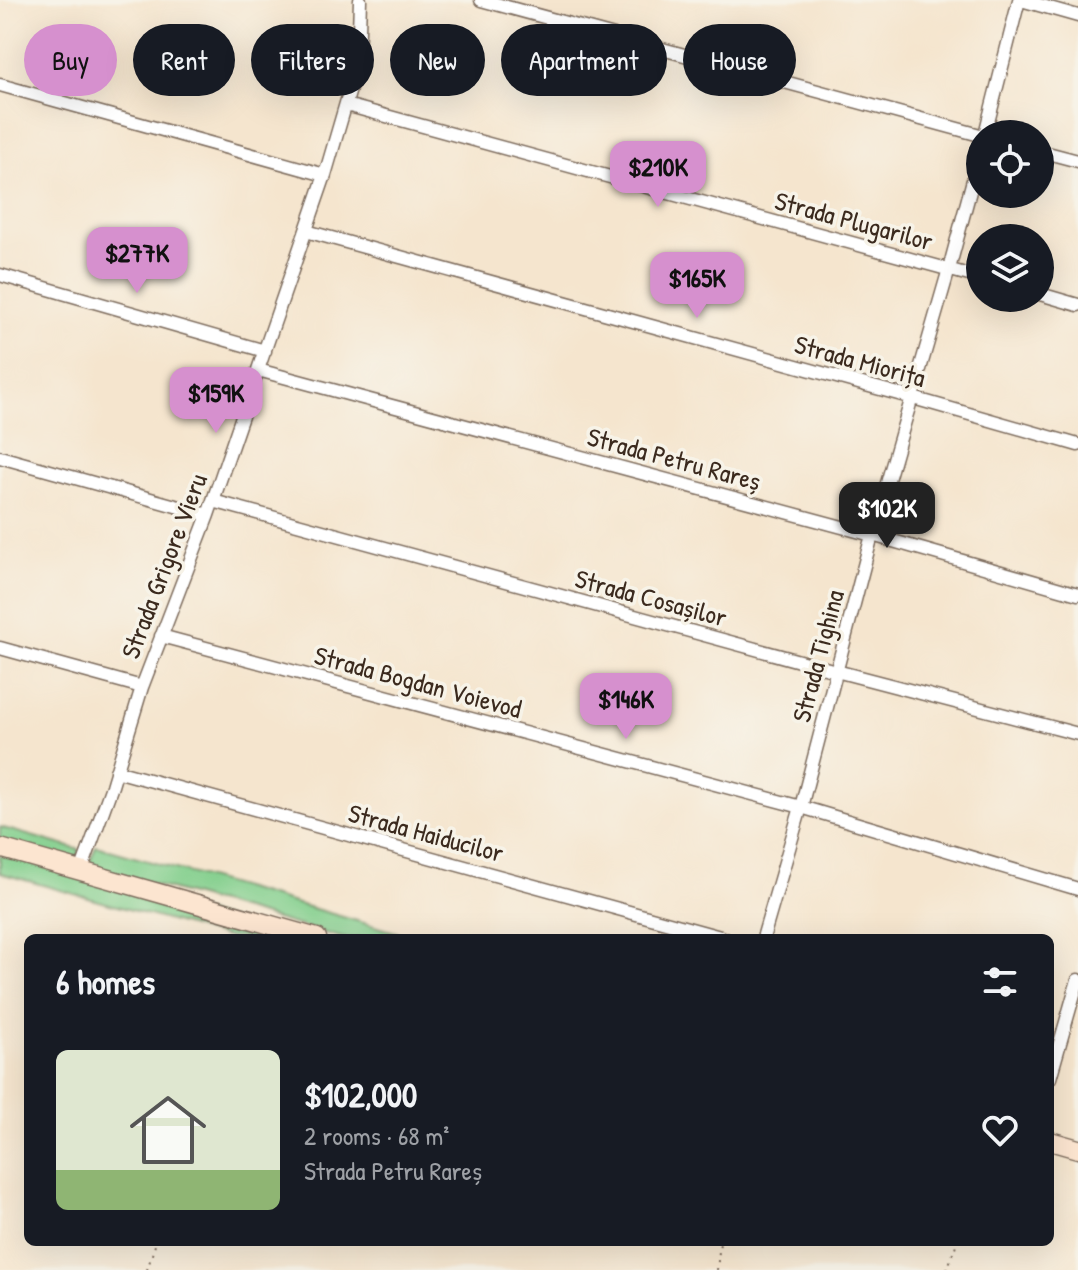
<!DOCTYPE html>
<meta charset="utf-8">
<style>
body{margin:0;font-family:"Patrick Hand",sans-serif;background:#20242c;color:#f1f3f6;height:100vh;display:flex;flex-direction:column;font-size:30px;white-space:nowrap}
*{box-sizing:border-box;margin:0}
p{font-size:26px;color:#9ea1a6}
.icon{flex:none;width:44px;height:44px;fill:none;stroke:currentColor;stroke-width:2;stroke-linecap:round;stroke-linejoin:round}
.map{position:relative;flex:1;overflow:hidden}
.details{position:absolute;left:24px;top:934px;width:1030px;height:312px;display:flex;flex-direction:column;background:#171b24;border-radius:12px;box-shadow:0 8px 32px #0002}
.details>*{flex:none}
.banner{position:absolute;left:24px;top:24px;width:1030px;height:72px;display:flex;gap:16px}
.fabs{position:absolute;left:966px;top:120px;display:grid;gap:16px}
.fabs a{display:grid;place-items:center;width:88px;height:88px;border-radius:50%;background:#171b24;box-shadow:0 8px 32px #0002;font-size:40px}
.price{position:absolute;translate:-50% -68px;padding:0 18px;border-radius:16px;background:#d690ce;color:#111;font-size:26px;line-height:52px;filter:drop-shadow(0 2px 4px #0008)}
.price::after{content:'';position:absolute;left:50%;top:48px;width:24px;height:18px;margin-left:-12px;background:inherit;clip-path:polygon(0 0,100% 0,50% 100%)}
.price.on{background:#222;color:#fff}
ul{padding:0;list-style:none}
li{display:flex;align-items:center;gap:24px;height:200px;padding:0 32px}
li+li{border-top:2px solid #363941}
li span{display:grid;place-items:center;flex:none;width:224px;height:160px;border-radius:12px;color:#555}
li>.icon{margin-inline-start:auto}
span .icon{width:96px;height:96px;fill:#fffc;stroke-width:1}
li b{font-size:34px}
h2{display:flex;justify-content:space-between;align-items:center;height:96px;padding:0 32px;font-size:34px}
.pill{padding:0 28px;border-radius:36px;background:#171b24;box-shadow:0 8px 32px #0002;font-size:28px;line-height:72px}
.pill.on{background:#d690ce;color:#111}
.map>svg:first-child{display:block}
.green{fill:#83cf8d;stroke:#5f7c56;stroke-width:2}
.lines{fill:none;stroke-linecap:round;stroke-linejoin:round}
.street-casing{stroke:#7c6b5c;stroke-width:15}
.secondary-casing{stroke:#7c6b5c;stroke-width:21}
.path{stroke:#7c6b5c;stroke-width:2;stroke-dasharray:2 6;stroke-linecap:butt}
.street{stroke:#fff;stroke-width:12}
.secondary{stroke:#fce5d0;stroke-width:18}
.labels{text-anchor:middle;stroke-width:7;stroke-linejoin:round;paint-order:stroke}
.street-label{font-size:26px;fill:#3b2a1e;stroke:#f7f3e8}
</style>
<div class="map">
<svg width="1078" height="1270" viewBox="0 0 1078 1270">
<rect width="100%" height="100%" fill="#f7f3e8"/>
<filter id="ink" filterUnits="userSpaceOnUse"><feTurbulence type="fractalNoise" baseFrequency=".0125" numOctaves="2"/><feDisplacementMap in="SourceGraphic" scale="16" xChannelSelector="R" yChannelSelector="G"/><feConvolveMatrix kernelMatrix="1 2 1 2 8 2 1 2 1" color-interpolation-filters="sRGB"/></filter>
<filter id="wash" filterUnits="userSpaceOnUse"><feTurbulence type="fractalNoise" baseFrequency=".006" numOctaves="4" result="noise"/><feDisplacementMap in="SourceGraphic" scale="32" xChannelSelector="R" yChannelSelector="G"/><feGaussianBlur stdDeviation="1.8" result="paint"/><feColorMatrix in="noise" values="0 0 0 0 0 0 0 0 0 0 0 0 0 0 0 0 0 1.4 0 .05"/><feComposite in="paint" operator="in"/></filter>
<g filter="url(#wash)">
<rect width="100%" height="100%" fill="#f5e5ce"/>
<path class="green" d="M0,827L80,850L76,863L0,842Z
M96,846L416,938H343L88,866Z
M0,855L296,938H230L0,873Z"/>
</g>
<g filter="url(#ink)">
<g class="lines">
<g class="street-casing">
<path id="street" d="M481,0L980,135
M1021,0L1078,16
M0,85L325,175
M346,105L980,278
M985,134L1019,0
M1040,151L1078,161
M306,231L913,398L1078,445
M0,275L265,351
M1040,294L1078,305
M258,370L872,535L1078,594
M0,457L208,515
M213,501L836,671L1078,734
M161,636L801,807L1078,889
M0,648L142,687
M116,771L724,938
M81,871L112,786L142,687L208,515L325,175L358,62L360,0
M763,938L801,807L872,535L949,269L980,154
M1050,1078L1078,980"/>
</g>
<g class="secondary-casing">
<path id="secondary" d="M0,848L317,938
M1050,1141L1078,1149"/>
</g>
<path class="path" d="M147,1270L156,1242
M717,1270L720,1242
M947,1270L957,1242"/>
<use href="#street" class="street"/>
<use href="#secondary" class="secondary"/>
</g>
</g>
<g class="labels">
<g class="street-label">
<text transform="translate(854 221) rotate(15)" y="9">Strada Plugarilor</text>
<text transform="translate(860 361) rotate(15)" y="9">Strada Miorița</text>
<text transform="translate(674 459) rotate(15)" y="9">Strada Petru Rareș</text>
<text transform="translate(164 566) rotate(-69)" y="9">Strada Grigore Vieru</text>
<text transform="translate(651 598) rotate(15)" y="9">Strada Cosașilor</text>
<text transform="translate(818 656) rotate(-75)" y="9">Strada Tighina</text>
<text transform="translate(418 682) rotate(15)" y="9">Strada Bogdan Voievod</text>
<text transform="translate(426 833) rotate(15)" y="9">Strada Haiducilor</text>
</g>
</g>
</svg>
<div class="fabs">
<a><svg class="icon" aria-label="locate" viewBox="0 0 24 24"><circle cx="12" cy="12" r="6"/><path d="M12 2v4M12 18v4M2 12h4M18 12h4"/></svg></a>
<a><svg class="icon" aria-label="layers" viewBox="0 0 24 24"><path d="M12 4l9 5-9 5-9-5zM3 14l9 5 9-5"/></svg></a>
</div>
<b class="price" style="left:658px;top:209px">$210K</b>
<b class="price" style="left:137px;top:295px">$277K</b>
<b class="price" style="left:697px;top:320px">$165K</b>
<b class="price" style="left:216px;top:435px">$159K</b>
<b class="price on" style="left:887px;top:550px">$102K</b>
<b class="price" style="left:626px;top:741px">$146K</b>
<div class="banner">
<a class="pill on">Buy</a>
<a class="pill">Rent</a>
<a class="pill">Filters</a>
<a class="pill">New</a>
<a class="pill">Apartment</a>
<a class="pill">House</a>
</div>
<section class="details">
<h2>6 homes<svg class="icon" aria-label="filters" viewBox="0 0 24 24"><path d="M4 7h16M4 17h16"/><circle cx="9" cy="7" r="2"/><circle cx="15" cy="17" r="2"/></svg></h2>
<ul>
<li><span style="background:linear-gradient(#dfe7d0 75%,#8fb573 0)"><svg class="icon" aria-label="home" viewBox="0 0 24 24"><path d="M3 11l9-7 9 7M6 9v11h12V9"/></svg></span><div><b>$102,000</b><p>2 rooms · 68 m²</p><p>Strada Petru Rareș</p></div><svg class="icon" aria-label="heart" viewBox="0 0 24 24"><path d="M12 20l-8-8c-3-5 5-10 8-4 3-6 11-1 8 4z"/></svg></li>
</ul>
</section>
</div>
